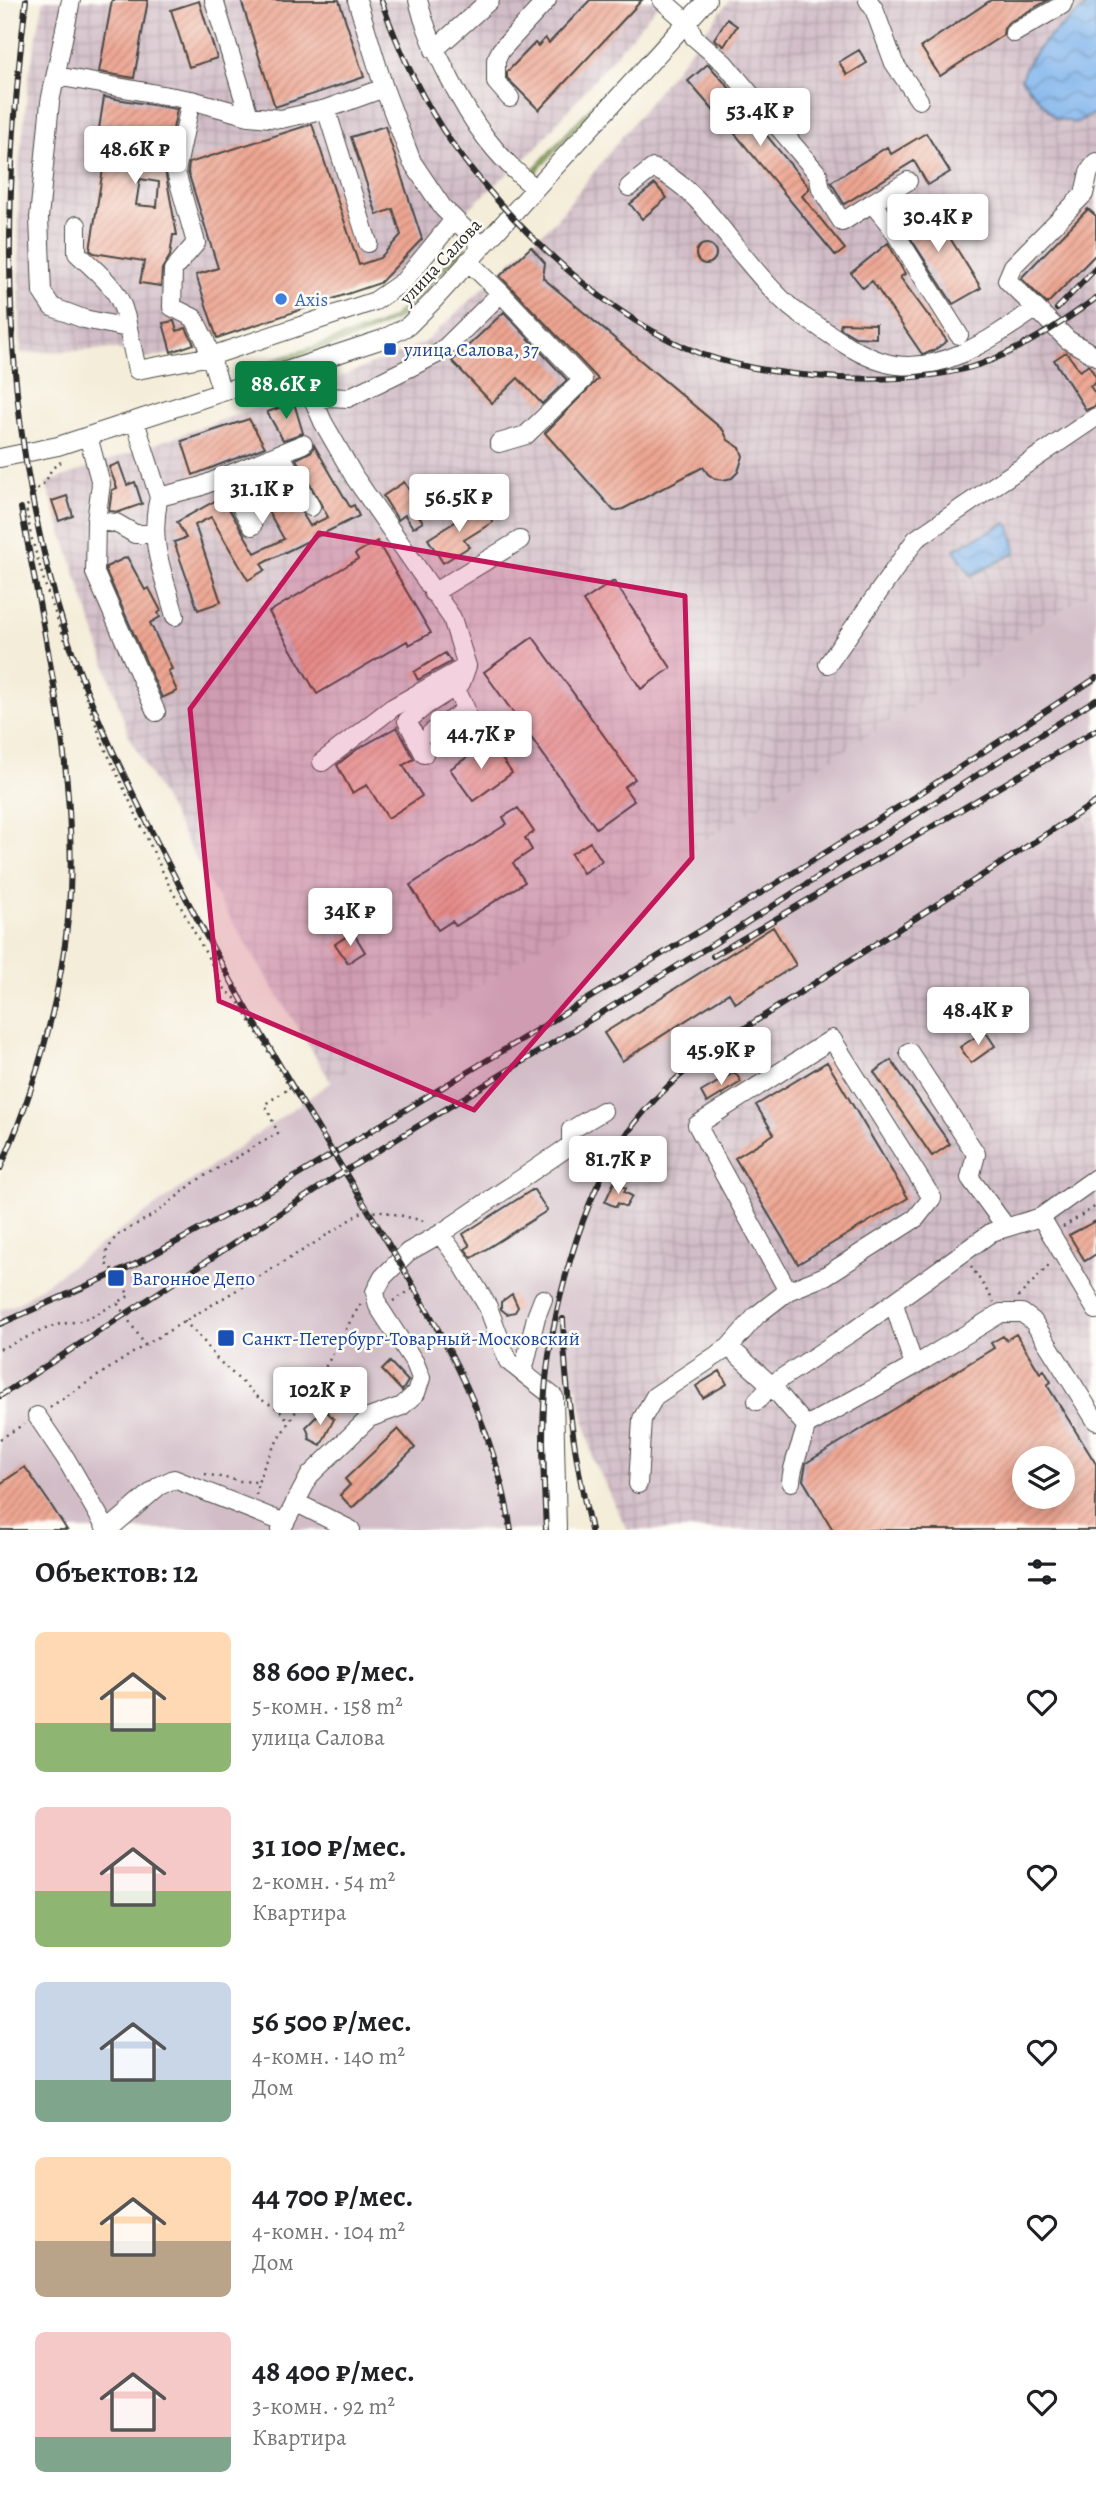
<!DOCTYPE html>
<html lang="ru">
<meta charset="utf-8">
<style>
body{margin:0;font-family:Alegreya,serif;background:#f2f2f2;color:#202124;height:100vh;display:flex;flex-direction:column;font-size:26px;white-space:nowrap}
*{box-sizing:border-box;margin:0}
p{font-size:23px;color:#757577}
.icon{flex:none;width:38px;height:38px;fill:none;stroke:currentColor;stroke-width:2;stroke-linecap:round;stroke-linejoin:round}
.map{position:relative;height:1530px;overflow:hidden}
.panel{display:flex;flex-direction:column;background:#fff;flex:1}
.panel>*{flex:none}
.tools{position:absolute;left:1012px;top:1446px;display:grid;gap:14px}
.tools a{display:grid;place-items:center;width:63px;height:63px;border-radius:50%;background:#fff;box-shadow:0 4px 18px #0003;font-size:35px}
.price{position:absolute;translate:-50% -60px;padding:0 16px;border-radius:7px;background:#fff;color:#222;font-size:23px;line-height:46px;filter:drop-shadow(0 2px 4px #0008)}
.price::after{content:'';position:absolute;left:50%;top:42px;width:21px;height:16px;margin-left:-10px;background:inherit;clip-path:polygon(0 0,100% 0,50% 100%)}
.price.on{background:#0b8043;color:#fff}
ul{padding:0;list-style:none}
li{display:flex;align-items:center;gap:21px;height:175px;padding:0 35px}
li span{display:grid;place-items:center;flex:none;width:196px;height:140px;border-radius:10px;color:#555}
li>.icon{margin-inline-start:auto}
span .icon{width:84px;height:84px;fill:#fffc;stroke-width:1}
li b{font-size:30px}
h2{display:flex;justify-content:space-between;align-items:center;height:84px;padding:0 35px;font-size:30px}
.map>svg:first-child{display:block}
.industrial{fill:url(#industrial-grid);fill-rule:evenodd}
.railway{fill:#d2bdc7}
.green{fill:#a2c26a;stroke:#66764a;stroke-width:2}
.water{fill:url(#water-waves);stroke:#546f8c;stroke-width:2}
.building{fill:url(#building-hatch);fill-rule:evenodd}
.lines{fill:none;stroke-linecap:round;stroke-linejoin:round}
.minor-casing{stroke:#494845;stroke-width:20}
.path{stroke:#494845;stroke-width:2.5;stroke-dasharray:2 5;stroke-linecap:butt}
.minor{stroke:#fff;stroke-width:18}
.rail-casing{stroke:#2b2b2b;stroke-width:6}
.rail{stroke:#fdfcf7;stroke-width:3.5;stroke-dasharray:10;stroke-linecap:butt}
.path-bridge{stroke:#494845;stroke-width:2.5;stroke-dasharray:2 5;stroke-linecap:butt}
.marked{fill:#c2185b;fill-opacity:0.2;stroke:#c2185b;stroke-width:5;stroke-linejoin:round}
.shop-dot{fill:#3f7fe0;stroke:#fdfcf7;stroke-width:2.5}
.transit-dot{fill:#1a4fb4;stroke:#fdfcf7;stroke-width:2.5}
.labels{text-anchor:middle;stroke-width:5;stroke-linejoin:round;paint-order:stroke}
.street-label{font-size:19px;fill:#2b2b2b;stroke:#fdfcf7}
.shop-label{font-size:19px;fill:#366cbe;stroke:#fdfcf7;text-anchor:start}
.transit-label{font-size:19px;fill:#164399;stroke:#fdfcf7;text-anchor:start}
</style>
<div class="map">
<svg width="1096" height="1530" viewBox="0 0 1096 1530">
<defs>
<pattern id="industrial-grid" width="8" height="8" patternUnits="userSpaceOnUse" patternTransform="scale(1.75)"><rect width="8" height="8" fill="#d2bdc7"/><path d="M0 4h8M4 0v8" fill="none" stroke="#b4a3ab"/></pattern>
<pattern id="water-waves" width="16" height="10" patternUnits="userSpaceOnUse" patternTransform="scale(1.75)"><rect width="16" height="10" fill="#7eb3ec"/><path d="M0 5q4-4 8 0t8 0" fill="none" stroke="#6792bf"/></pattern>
<pattern id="building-hatch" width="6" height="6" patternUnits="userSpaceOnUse" patternTransform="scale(1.75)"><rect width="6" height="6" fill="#eea692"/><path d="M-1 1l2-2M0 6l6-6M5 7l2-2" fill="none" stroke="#c18777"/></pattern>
</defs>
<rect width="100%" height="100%" fill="#fdfcf7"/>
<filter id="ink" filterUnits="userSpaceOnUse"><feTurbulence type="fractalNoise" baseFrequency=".0143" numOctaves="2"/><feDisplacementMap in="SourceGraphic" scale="14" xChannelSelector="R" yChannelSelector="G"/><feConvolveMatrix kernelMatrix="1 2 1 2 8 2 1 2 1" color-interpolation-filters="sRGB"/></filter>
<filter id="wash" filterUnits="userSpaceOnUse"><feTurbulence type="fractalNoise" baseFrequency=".00686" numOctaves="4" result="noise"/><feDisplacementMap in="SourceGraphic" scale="28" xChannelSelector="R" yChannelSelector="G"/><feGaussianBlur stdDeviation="1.57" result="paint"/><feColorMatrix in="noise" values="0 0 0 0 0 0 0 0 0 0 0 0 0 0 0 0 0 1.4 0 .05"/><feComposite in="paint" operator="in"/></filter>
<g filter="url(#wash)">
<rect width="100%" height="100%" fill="#f4edd9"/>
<path class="industrial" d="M44,0H662L534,150L388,281L205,340L172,354L138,359L115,349L21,353L18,178L29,75Z
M730,0H1096V589L331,1082L213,890L129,736L46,483L328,382L424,343L556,220Z
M1096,814V1530H627L593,1459L577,1387L576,1363V1341L591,1340V1225L596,1212L614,1182L615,1174L626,1149L637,1138L650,1143L675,1111L747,1035L937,918ZM1024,1458H1062V1496H1024Z"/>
<path class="railway" d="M1096,589V814L937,918L747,1035L675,1111L650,1143L637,1138L626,1149L615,1174L614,1182L605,1202L596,1212L591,1225V1340L576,1341L577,1387L551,1384L547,1431L549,1530H0V1310L17,1304L331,1082Z"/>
<path class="green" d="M674,17V22L533,175L529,174Z
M465,244L466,247L397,319L366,334L272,365L271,361L377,326L395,316Z"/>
<path class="water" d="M1094,0H1096V113L1075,123L1055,118L1021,79C1031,45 1068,22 1094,0Z
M1006,523L1010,526L1016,550L1015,553L971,576L954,549Z"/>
<g id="blocks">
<path class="building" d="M112,0H148L134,78L99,72Z
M241,0H339L364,77L275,107Z
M590,0H642L539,110L507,78V72L535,43L538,46L545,38L549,43Z
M991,0H1048L1008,23L1004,28L1003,35L940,76L921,47Z
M199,1L217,58L189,67L171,10Z
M727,19L737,26L724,46L714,39Z
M859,50L867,63L847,75L839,62Z
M708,64L747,108L745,109L809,187V189L802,196L845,249L836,256L727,124L726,125L688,81Z
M104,97L177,109L165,170L177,235H173L170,256L162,269L161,286L140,283L144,261L94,253L90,250L103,169L93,167ZM140,179L159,182L157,207L136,205Z
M312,124L359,265L380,258L401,235L393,209L377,215L351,137L385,126L422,239L380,283L217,338L196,275L218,268L188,172L189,163Z
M926,133L950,172L928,185L914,161L844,204L831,182L887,147L891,154Z
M655,184L667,198L642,219L630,204Z
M910,199L935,236L945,230L981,288L953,304L893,211Z
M1088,209L1096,216V254L1047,304L1021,278Z
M888,243L905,274L900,277L947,341L933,351L922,354L872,281L863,288L851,273Z
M696 254a10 10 0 1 1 20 0a10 10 0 1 1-20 0Z
M531,247L545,263L543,278L723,430L728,440L740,448L743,456L738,472L732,478L723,480L715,479L708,474L703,467L623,509L614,511L545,433L598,379L500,276Z
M504,312L567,380L542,404L518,378L492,403L452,361Z
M174,321L177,331L186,328L194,344L171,352L163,323Z
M841,323L876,324V338L855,337L840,328Z
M1066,352L1080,371L1089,365L1096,377V383L1090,386L1096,395V406L1086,410L1054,360Z
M294,403L303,433L283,440L267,412Z
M249,419L265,447L193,475L182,441Z
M314,445L350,507L354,505L359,516L261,564L265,570L248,580L211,517L195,525L221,602L198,610L174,542L186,538L177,522L222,497L255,553L284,539L251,481L275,468L310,526L328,517L296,459L312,451Z
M119,463L127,485L135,482L142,504L119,512L109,511L112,490L117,488L109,467Z
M404,482L419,506L414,509L423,522L413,528L405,515L398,520L383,496Z
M67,496L73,516L59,521L52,501Z
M482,505L493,522L464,540L469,547L443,563L428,539Z
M377,541L431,633L409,645L407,641L317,694L269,612L358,559L355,554Z
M127,557L145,590L149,588L161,611L158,613L160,617L150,623L172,669L168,671L177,691L162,698L106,571V567Z
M614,581L671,668L641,689L583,601Z
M533,637L635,779L624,787L634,801L596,828L484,672Z
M445,653L451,662L418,680L414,672Z
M397,727L414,759L403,765L422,796L388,818L367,785L352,793L337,765L356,750Z
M490,742L512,773L473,801L450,769Z
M518,808L534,832L525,838L532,850L513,863L525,882L456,926L452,921L438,930L410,885L507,824L503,817Z
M590,842L602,861L583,873L571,854Z
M773,927L796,965L735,1003L729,993L622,1061L604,1033Z
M353,932L365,952L348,963L335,944Z
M985,1031L995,1046L971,1063L960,1047Z
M891,1060L950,1144L932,1156L874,1072Z
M827,1062L908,1198L798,1264L735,1158L774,1134L756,1105Z
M735,1072L741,1082L707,1103L701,1092Z
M614,1182L626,1188L624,1192L632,1196L626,1207L618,1203L616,1207L605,1202Z
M532,1190H534L547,1210L545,1212L472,1258L465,1249L470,1246L463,1234Z
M1096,1221V1254L1085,1261L1069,1235Z
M512,1294L518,1307L515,1312L507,1314L501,1309V1302Z
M1016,1334L1040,1373L1044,1370L1051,1382L1047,1385L1096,1464V1530H833L803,1480L806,1463L994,1348L991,1343L1003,1336L1006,1340ZM1024,1458H1062V1496H1024Z
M390,1362L408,1381L402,1391L382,1370Z
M720,1371L727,1384L703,1398L696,1386Z
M324,1409L334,1419L321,1445L309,1439L310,1437L306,1427Z
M398,1429L415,1448L352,1508L340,1495L350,1485L345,1479Z
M25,1467L49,1502L67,1530H0V1484Z"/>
</g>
</g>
<g filter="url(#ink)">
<use href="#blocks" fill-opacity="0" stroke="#494845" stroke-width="2"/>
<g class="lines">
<g class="minor-casing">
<path id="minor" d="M71,0L50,102L39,218L42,292L52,307L84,319L128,328L137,370L211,356L375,301L404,281L453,221
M214,0L249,116L281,119L326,109
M357,0L384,88L412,162L443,208L482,246
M418,0C425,30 436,51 450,79C472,123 496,157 535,188
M662,0L688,23L694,37L724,63L818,174L821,189L842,222L872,203L890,225L959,335
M868,0L874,9L894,63L919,100
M1014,33L1062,5L1064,0
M434,50L490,0
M56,76L191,100L249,116
M510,98L496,82V60L501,50L547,0
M191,100L176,172L196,243L173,270L172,307L194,318L205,340L222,392
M1096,162L1089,172L1084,194L1013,266L1007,280L1068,340L1096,356
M629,187L653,168C691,184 715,221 740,252C755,270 770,289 787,304C797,314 811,321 822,329C841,342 860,355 883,362C936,379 993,338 1035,309
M872,203L908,181
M77,225V253C104,279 122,289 128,328
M368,243L326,109L384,88
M299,367L323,422L355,478L452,618L467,666L461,683L425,706L407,721L424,754
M314,402L328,397L348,398L441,352L501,293L468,261
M135,421L159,497L199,487L303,444
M88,436L101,484L96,521L95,573L156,712
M499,443L526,435L583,380L501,293
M280,454L311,507
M0,458L58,446L383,339L408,326L432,302L707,0
M224,476L252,526
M159,497C148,543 163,572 175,616
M96,521L116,523L135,534H154
M433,593L520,540
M828,664L916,539L1096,417
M431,733L466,710L455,687
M322,762L392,708L467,666
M909,1052L976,1154L970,1178L1006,1227
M1041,1217L1096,1310
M440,1234L461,1262L488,1307L508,1361L554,1397L557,1530
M894,1304L914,1366
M729,1347L771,1385L806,1426
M523,1372L536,1317L543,1299
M757,1401L771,1385L855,1330L992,1232L1041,1217L1096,1178
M37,1416L66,1459L107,1530
M791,1482C792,1462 802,1446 806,1426L914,1366L1001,1313H1022L1033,1321L1096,1421
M638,1484L642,1419L655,1396L729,1347L757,1315L788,1291L825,1276L916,1218L932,1198L832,1039L697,1125L788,1291
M295,1502L351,1530
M108,1530L159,1486L174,1479L285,1523
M281,1530L310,1475L369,1418L402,1406L416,1393L421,1378L415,1363L378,1306L375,1292L383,1277L408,1252L440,1234L571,1145V1130L603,1111"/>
</g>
<path class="path" d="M61,462L51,469C48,479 44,485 35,490L33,499L26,507L31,536L47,591L103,744L168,883L225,989L238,1001L290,1088L297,1093
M1063,1227L1096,1206
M971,1266L994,1302
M409,1278C416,1303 438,1331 450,1355C478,1411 498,1469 508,1530
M1018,1297L1050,1264
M393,1301L413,1289
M184,1321L202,1339L216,1358L260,1399L277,1408L289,1421
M145,1345L310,1246L360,1213L382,1211L428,1222
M0,1349L55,1325L80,1321L97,1314L117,1303
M50,1407L145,1345L117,1303L129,1296L115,1269H111L106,1264L107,1251L116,1236L158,1212L196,1181L278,1133L265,1104L290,1088
M0,1439L24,1424
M205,1474L240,1481L257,1482
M256,1495C259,1459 300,1407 319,1377C335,1353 346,1326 362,1302"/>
<use href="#minor" class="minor"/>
<g class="rail-casing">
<path id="rail" d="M26,0C0,219 0,425 67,637C91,708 123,775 157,842C203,933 253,1022 306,1109C335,1156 364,1203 392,1250C446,1339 495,1426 511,1530
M381,0C399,50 421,99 451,142C510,225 608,320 704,355C748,370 794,375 840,378C885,380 938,379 981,364C1023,349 1061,324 1096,298
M1057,309L1096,268
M713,956L1096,730
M0,1169C35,1089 59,1007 68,919C81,786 45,639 21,508
M563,1319C565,1390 575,1461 591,1530
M0,1324L134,1265L285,1183L708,926L919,794L1096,678
M0,1396L337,1176L718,941L1096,699
M546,1530C544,1484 541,1438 545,1391C551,1314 581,1198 626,1135C651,1099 682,1072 717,1046L1096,802"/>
</g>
<use href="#rail" class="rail"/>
<path class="path-bridge" d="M297,1093L409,1278"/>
</g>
</g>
<path class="marked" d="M319,533L685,596L692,858L474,1110L219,1001L190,709Z"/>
<circle class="shop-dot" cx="281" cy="299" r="7"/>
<g class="transit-dot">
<rect x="383" y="342" width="14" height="14" rx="3.5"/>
<rect x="107" y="1269" width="18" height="18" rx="3.5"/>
<rect x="217" y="1329" width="18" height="18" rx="3.5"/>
</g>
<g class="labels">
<g class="street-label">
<text transform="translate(440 261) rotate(-47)" y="7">улица Салова</text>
</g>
<g class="shop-label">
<text x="295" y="306">Axis</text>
</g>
<g class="transit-label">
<text x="404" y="356">улица Салова, 37</text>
<text x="132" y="1285">Вагонное Депо</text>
<text x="242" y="1345">Санкт-Петербург-Товарный-Московский</text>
</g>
</g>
</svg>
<div class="tools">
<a><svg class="icon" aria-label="layers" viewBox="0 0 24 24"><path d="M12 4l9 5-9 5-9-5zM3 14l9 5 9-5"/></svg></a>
</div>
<b class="price" style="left:760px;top:148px">53.4K ₽</b>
<b class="price" style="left:135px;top:186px">48.6K ₽</b>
<b class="price" style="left:938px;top:254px">30.4K ₽</b>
<b class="price on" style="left:286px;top:421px">88.6K ₽</b>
<b class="price" style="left:262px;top:526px">31.1K ₽</b>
<b class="price" style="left:459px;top:534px">56.5K ₽</b>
<b class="price" style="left:481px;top:771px">44.7K ₽</b>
<b class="price" style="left:350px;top:948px">34K ₽</b>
<b class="price" style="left:978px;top:1047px">48.4K ₽</b>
<b class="price" style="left:721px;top:1087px">45.9K ₽</b>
<b class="price" style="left:618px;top:1196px">81.7K ₽</b>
<b class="price" style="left:320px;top:1427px">102K ₽</b>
</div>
<section class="panel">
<h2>Объектов: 12<svg class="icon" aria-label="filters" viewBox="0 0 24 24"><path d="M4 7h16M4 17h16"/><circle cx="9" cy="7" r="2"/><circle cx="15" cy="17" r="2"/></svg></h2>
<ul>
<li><span style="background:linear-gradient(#ffd9b3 65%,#8fb573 0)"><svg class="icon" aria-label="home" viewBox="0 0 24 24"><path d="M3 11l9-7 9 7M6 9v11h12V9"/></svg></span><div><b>88 600 ₽/мес.</b><p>5-комн. · 158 m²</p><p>улица Салова</p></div><svg class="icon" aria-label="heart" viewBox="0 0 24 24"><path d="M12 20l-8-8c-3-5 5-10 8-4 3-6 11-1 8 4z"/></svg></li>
<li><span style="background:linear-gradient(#f6c9c9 60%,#8fb573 0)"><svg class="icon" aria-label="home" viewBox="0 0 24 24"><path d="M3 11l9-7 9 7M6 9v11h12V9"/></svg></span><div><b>31 100 ₽/мес.</b><p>2-комн. · 54 m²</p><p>Квартира</p></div><svg class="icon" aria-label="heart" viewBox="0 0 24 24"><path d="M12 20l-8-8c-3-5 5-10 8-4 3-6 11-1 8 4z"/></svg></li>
<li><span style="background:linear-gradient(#c9d6e8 70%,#7fa58c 0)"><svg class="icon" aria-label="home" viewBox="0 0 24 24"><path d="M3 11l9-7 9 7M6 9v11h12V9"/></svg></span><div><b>56 500 ₽/мес.</b><p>4-комн. · 140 m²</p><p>Дом</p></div><svg class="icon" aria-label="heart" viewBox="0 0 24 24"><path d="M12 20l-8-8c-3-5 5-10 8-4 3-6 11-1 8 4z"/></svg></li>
<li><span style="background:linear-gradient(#ffd9b3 60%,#b9a48a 0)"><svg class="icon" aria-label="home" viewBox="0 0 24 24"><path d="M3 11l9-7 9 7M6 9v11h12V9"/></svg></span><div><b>44 700 ₽/мес.</b><p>4-комн. · 104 m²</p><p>Дом</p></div><svg class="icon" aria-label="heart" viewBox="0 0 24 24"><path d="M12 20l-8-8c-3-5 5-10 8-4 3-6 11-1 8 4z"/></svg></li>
<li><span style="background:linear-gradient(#f6c9c9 75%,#7fa58c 0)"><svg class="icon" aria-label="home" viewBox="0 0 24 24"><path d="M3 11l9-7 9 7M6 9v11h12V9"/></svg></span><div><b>48 400 ₽/мес.</b><p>3-комн. · 92 m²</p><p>Квартира</p></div><svg class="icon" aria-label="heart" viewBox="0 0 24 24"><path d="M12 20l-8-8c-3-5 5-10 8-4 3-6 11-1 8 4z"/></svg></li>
</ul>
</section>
